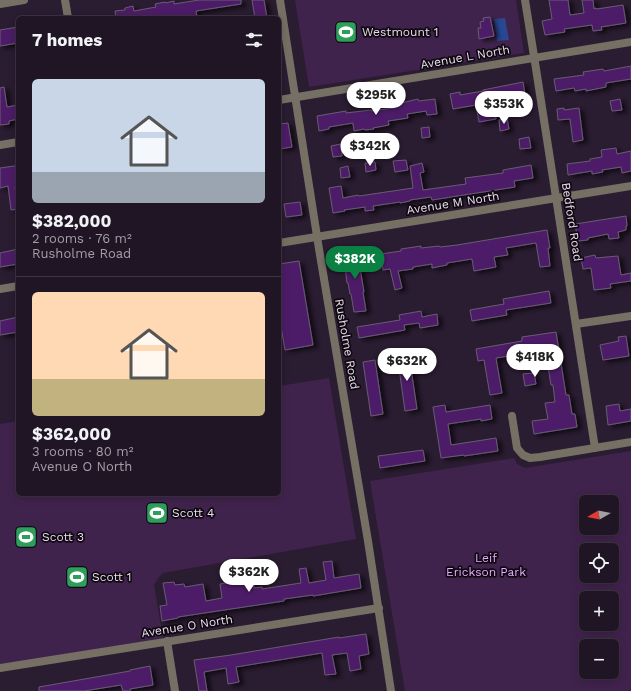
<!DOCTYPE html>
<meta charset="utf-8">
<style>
body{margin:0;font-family:"Work Sans",sans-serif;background:#2d2232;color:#f1f3f6;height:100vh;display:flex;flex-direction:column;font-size:15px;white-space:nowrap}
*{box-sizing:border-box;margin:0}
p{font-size:13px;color:#a29fa7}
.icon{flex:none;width:22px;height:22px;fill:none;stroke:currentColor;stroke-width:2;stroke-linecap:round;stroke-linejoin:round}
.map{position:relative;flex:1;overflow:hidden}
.side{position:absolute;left:16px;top:16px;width:265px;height:480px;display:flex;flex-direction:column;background:#201525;border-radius:6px;box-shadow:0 2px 10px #0003,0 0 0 1px #3d3442}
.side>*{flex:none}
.needle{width:26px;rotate:261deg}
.tools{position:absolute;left:579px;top:495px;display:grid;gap:8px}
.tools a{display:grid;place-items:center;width:40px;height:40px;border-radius:6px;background:#201525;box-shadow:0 2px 10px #0003,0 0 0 1px #3d3442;font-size:20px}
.price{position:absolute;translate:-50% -34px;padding:0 9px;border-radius:14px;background:#fff;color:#222;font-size:13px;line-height:26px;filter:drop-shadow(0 1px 2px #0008)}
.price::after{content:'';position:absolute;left:50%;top:24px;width:12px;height:9px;margin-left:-6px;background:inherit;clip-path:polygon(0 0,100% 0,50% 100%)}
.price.selected{background:#0b8043;color:#fff}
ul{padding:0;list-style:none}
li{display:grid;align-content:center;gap:8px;height:212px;padding:0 16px}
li+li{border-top:1px solid #3d3442}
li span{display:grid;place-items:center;height:124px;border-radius:6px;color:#555}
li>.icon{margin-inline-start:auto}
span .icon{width:72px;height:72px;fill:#fffc;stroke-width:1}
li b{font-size:17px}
h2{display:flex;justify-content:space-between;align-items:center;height:48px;padding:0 16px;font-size:17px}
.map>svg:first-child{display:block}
.green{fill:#40234c;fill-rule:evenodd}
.water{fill:#294792}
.building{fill:#4e1d68;stroke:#695b73;filter:url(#shadow)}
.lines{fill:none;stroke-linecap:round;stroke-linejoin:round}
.street{stroke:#766f64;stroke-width:8}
.labels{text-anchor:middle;stroke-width:3.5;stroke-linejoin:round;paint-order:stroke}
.poi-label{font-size:12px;fill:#e7ddeb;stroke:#100912;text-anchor:start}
.street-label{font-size:12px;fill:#e7ddeb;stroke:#100912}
.park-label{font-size:12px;fill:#e5acfd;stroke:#100912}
</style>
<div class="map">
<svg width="631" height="691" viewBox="0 0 631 691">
<defs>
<filter id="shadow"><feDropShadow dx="4.5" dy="2.5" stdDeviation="2" flood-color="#0009"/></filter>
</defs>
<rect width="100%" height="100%" fill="#2a1c31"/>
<path class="green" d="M295,0H516L524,53L309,87Z
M329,378L356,539L163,573L158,578L154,585L163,638L0,665V424L18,421V494H279V386Z
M631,451V690L625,691H405L370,481L514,458L517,464L525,468ZM586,502H612V528H586ZM586,550H612V576H586ZM586,598H612V624H586ZM586,646H612V672H586Z"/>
<path class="water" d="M505,18L509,40L497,41L494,19Z"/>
<path class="building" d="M199,0H241V4L196,11L197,17L189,18H116L115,11L125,10V8L133,6L134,11L156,7L155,4L165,2V3L174,1V4Z
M252,0H264L267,18H255Z
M549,0H568L570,15L584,13L582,0H593L594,9L596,8L597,9L623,5L626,23L601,27L602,30L593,31L592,25L564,29L565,32L545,35L542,21L552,19Z
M490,17L494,36L479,39L478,28H481L480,22L484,21L483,18Z
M18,27V43L0,46V30Z
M631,66V79L606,83V87L586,91V89L575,91L574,88L556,91L554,79L584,75L583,72L603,69L604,71Z
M523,82L527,107L513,110L511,100L494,103L496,119L479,122L476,105L453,109L450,94L460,92V95L483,91V90Z
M4,87L7,107L18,105V119L9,121V124L0,125V88Z
M418,99L419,101L435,99L437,114L427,115L426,111L407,114L408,118L388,121L389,125L373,128L374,129L365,130L364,129L354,131L353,123L329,127V129L319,131L317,116L346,111V113L371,110V111L394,108L393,105Z
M620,99L622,110L612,111L610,101Z
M564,108V110L579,108L583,140L573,142L570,119L558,120L557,109Z
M507,118L509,129L500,131L499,120Z
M288,123L292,147L279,149V124Z
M429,127L430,137L422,138L421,128Z
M529,137L531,148L520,149L519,139Z
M341,144L342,156L333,157L331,146Z
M616,148L617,154L631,151V171L622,173L621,167L602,170L603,172L592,174V171L568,175L567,164L590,161V159L602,157L601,150Z
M406,160L408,170L395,172L393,161Z
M375,162L376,170L366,172L365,163Z
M422,163L424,172L420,173L423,190L466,184L465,178L503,173V170L531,165L533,178L514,181L515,187L432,200L431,197L410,200V201L400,203V202L373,206L374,210L365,211V207L344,210L345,211L333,213L329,188L341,186L343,198L358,195L359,196L413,188L410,166Z
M14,166H18V187H15L18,209L11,210L8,186L0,188V168Z
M348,166L350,177L341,178L340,168Z
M300,202L302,215L286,217L284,204Z
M626,216L627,226H626V230L618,232L619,238L609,239L608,234L588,238V240L578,241L575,224Z
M547,230L550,248H548L550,266L540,267L536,243L506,248L508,255L494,257L496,267L474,271L472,259L447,263V265L432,268V264L413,267V269L398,271L402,288L395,290L390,269L383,270L381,254L401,251V249L421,246V248L439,246L440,247L457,245Z
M18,249V264L0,267V253Z
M357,250L364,292H363L366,311L354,312L351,294H350L348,283H347L343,252Z
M595,255L596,258L618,256L621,275L631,273V281L610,284L611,288L594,290L591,268L583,269L581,258Z
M299,261L313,345L285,350L279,315V264Z
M549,291L551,303L506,310L507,315L472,321L470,310L504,304L503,299Z
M421,311L422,317L437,314L438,325L420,328L419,323L404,325L405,330L359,338L357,327L400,320L399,315Z
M18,317V332L0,335V321Z
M556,332L566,395H569L572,414H575L577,427L534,434L532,421L548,419L545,403L555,402L553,385H551L545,348L515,353V355L496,358L502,393L490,395L484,360L478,361L476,349L522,341V337Z
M626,336L629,356L603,360L600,345L619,341L618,337Z
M409,355L417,409L405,411L399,368H396L395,357Z
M375,360L383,414L371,416L363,362Z
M534,373L536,384L525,386L523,374Z
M619,404L620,411L631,409V421L608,425L606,406Z
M445,405L446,412L490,405L492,419L481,421V419L448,424L451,445L496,438L498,451L464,456V455L441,458L433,407Z
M423,450L425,461L380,468L378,456Z
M332,561L334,578L359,574L361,588L313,596V595L284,599V601L178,617V618L162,621L160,606L167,605L163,583L174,582L175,585L184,584L185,587L203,584L206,601L222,598L220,584L241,580L239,568L249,566L252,584H254V588L262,587V589L301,583L299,569L306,568L309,583L326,580L323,562Z
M366,634L369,654L359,656L361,669L350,671L347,653L332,655L336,674L325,675L322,653L236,667L239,682L228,684L226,668L204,672L207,691H199L194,660L231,655L339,637V638Z
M150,666L153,685L130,689V691H123L121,685L84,691H39V687L130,671V670Z"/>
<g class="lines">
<path class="street" d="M65,0L68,18
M280,0L319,249L368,541L391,691
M525,0C549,149 572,298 595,448
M0,4L24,0
M279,100L631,42
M0,145L18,142
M279,243L631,186
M0,289L18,286
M576,324L631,316
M512,416L517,448L523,455L530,458L540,457L631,442
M167,641L175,691
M0,668L379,608"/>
</g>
<defs>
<g id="stadium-square" transform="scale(1.15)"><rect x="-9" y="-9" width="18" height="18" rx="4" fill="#2e9e5b" stroke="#100912"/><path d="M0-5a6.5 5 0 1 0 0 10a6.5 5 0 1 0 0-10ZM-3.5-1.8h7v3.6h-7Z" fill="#fff"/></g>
</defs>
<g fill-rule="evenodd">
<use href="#stadium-square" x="346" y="32"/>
<use href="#stadium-square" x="157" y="513"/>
<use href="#stadium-square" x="26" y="537"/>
<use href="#stadium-square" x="77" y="577"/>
</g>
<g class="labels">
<g class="poi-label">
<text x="362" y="36">Westmount 1</text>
<text x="172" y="517">Scott 4</text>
<text x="42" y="541">Scott 3</text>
<text x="92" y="581">Scott 1</text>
</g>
<g class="street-label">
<text transform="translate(465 57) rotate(-10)" y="4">Avenue L North</text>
<text transform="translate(453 203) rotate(-9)" y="4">Avenue M North</text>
<text transform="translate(572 222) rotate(81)" y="4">Bedford Road</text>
<text transform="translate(347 344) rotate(80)" y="4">Rusholme Road</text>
<text transform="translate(187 626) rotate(-9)" y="4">Avenue O North</text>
</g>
<g class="park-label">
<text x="486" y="562">Leif<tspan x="486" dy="14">Erickson Park</tspan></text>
</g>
</g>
</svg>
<div class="tools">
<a><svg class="needle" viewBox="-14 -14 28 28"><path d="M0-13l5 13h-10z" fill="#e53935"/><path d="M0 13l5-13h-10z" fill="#a29fa7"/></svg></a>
<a><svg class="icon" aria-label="locate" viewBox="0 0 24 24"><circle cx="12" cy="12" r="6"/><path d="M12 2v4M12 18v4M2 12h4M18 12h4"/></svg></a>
<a>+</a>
<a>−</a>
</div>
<b class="price" style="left:376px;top:116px">$295K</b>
<b class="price" style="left:504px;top:125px">$353K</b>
<b class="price" style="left:370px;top:167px">$342K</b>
<b class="price selected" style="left:355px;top:280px">$382K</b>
<b class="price" style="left:535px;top:378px">$418K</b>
<b class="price" style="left:407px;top:382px">$632K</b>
<b class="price" style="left:249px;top:593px">$362K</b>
<section class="side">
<h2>7 homes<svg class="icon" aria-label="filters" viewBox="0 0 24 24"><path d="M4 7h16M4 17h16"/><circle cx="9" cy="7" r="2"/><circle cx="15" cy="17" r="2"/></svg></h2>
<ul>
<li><span style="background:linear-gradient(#c9d6e8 75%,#9aa5b1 0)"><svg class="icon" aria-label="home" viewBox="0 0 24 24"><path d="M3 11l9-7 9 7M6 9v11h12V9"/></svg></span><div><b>$382,000</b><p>2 rooms · 76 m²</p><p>Rusholme Road</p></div></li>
<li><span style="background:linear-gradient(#ffd9b3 70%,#c2b280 0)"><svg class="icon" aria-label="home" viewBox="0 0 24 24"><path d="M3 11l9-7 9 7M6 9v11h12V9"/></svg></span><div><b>$362,000</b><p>3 rooms · 80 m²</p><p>Avenue O North</p></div></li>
</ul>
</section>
</div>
